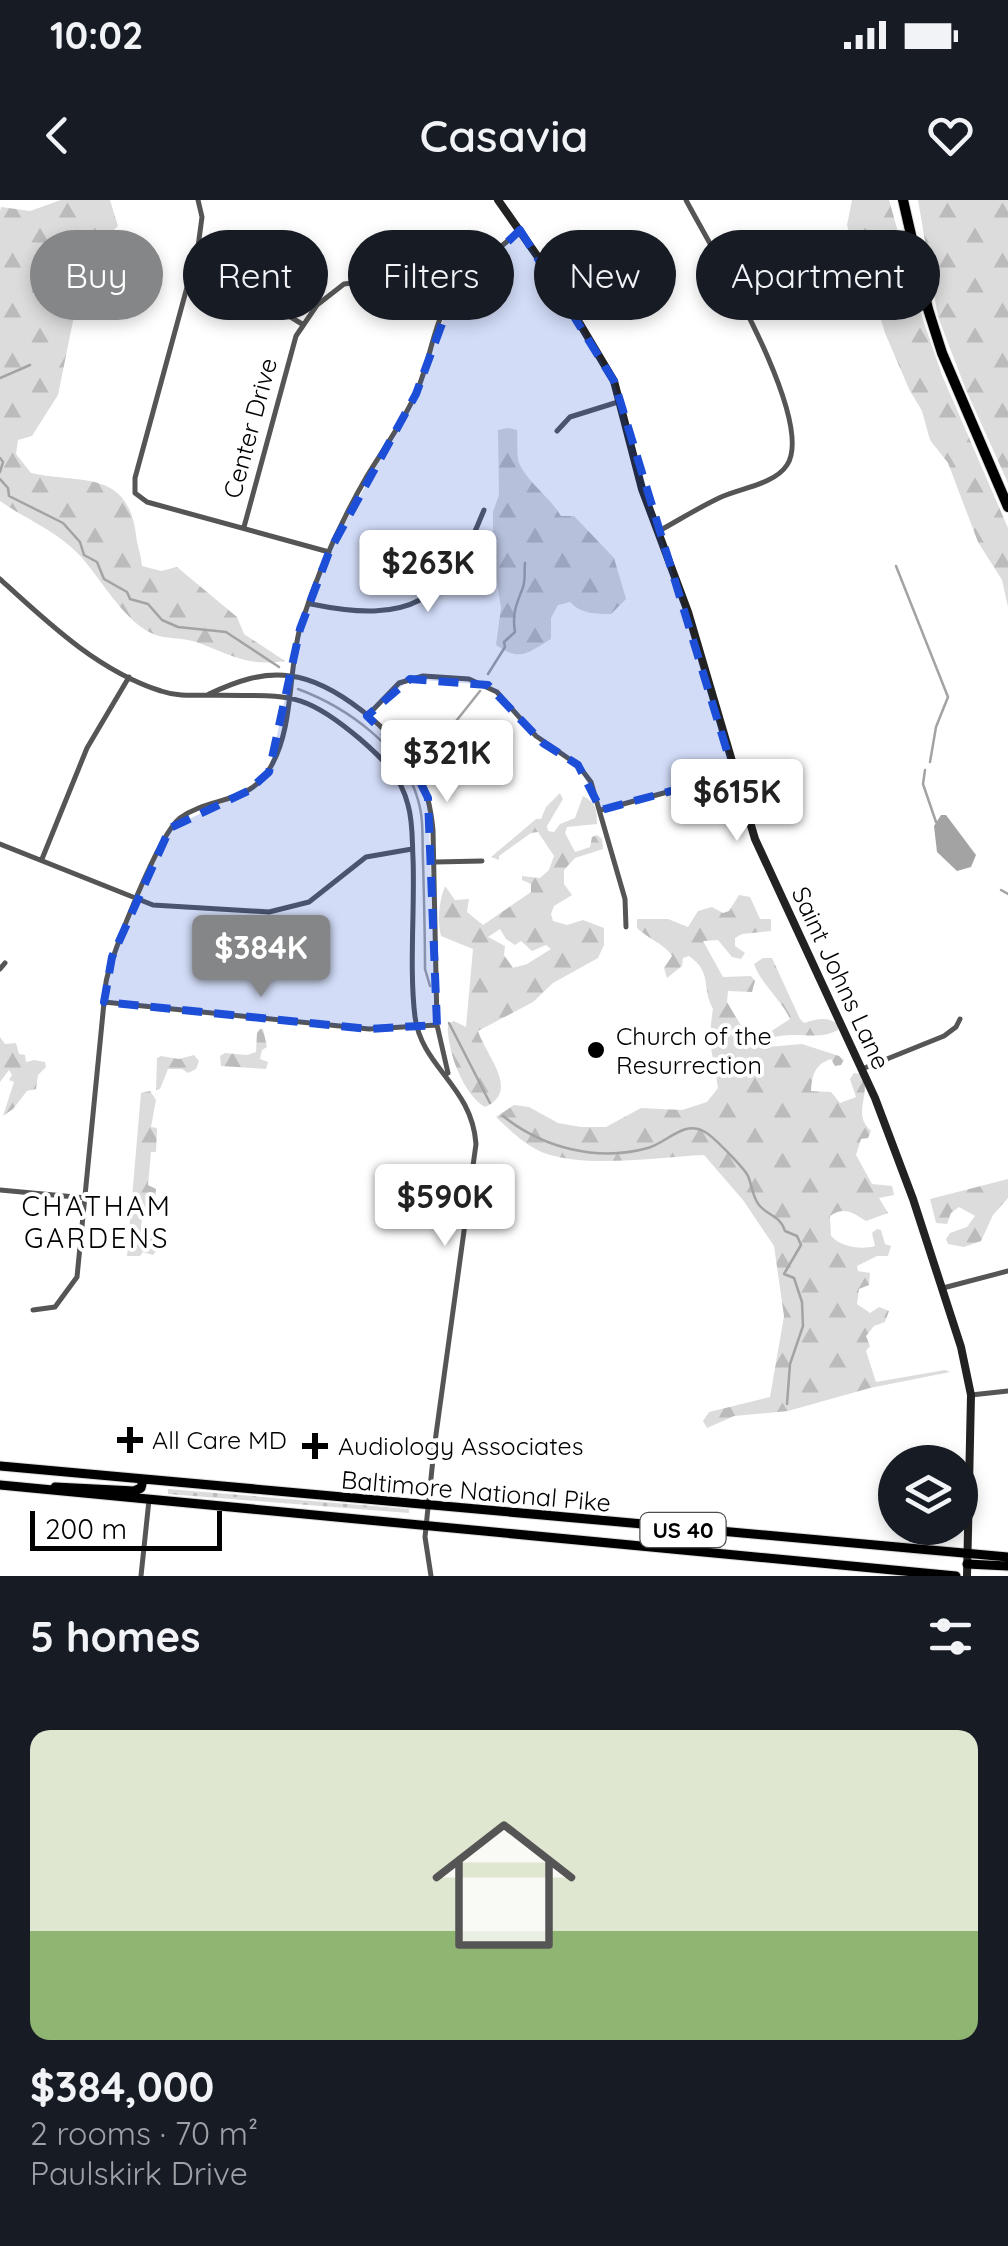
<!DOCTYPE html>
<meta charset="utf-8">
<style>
body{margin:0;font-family:Quicksand,sans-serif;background:#242831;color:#f1f3f6;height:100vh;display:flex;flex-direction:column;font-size:38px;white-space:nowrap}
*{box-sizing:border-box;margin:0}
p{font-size:32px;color:#9ea1a6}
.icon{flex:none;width:55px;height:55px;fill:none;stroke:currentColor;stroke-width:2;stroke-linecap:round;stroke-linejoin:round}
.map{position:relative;height:1376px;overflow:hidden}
.side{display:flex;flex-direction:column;background:#171b24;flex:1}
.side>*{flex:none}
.banner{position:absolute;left:30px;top:30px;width:950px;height:90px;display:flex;gap:20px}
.fabs{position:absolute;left:878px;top:1245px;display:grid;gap:20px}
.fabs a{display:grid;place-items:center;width:100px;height:100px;border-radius:50%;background:#171b24;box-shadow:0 5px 15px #0003;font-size:50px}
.scale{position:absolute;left:30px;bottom:25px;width:192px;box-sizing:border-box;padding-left:10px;border:5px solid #000;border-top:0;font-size:28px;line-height:35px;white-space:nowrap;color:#000;-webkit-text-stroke:8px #fff;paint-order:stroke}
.price{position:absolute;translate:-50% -85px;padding:0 22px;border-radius:10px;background:#fff;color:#222;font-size:32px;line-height:65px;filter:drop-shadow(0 2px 5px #0008)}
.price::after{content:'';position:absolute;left:50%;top:60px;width:30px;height:22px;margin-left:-15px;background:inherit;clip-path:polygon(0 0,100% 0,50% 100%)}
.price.current{background:#858687;color:#fff}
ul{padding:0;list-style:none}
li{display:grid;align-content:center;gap:20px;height:530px;padding:0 30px}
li+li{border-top:2px solid #363941}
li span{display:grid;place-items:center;height:310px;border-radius:20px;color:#555}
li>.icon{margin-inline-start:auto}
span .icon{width:180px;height:180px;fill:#fffc;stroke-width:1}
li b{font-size:42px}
h2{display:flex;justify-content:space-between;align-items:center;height:120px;padding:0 30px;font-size:42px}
.tag{padding:0 35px;border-radius:45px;background:#171b24;box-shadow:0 5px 15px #0003;font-size:35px;line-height:90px}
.tag.current{background:#858687;color:#fff}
.status{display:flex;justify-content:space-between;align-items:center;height:70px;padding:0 50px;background:#171b24;direction:ltr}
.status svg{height:28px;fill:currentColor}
header{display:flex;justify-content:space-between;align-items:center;height:130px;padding:0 30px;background:#171b24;font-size:45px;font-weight:600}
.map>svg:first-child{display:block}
.grass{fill:url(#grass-dots)}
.forest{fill:url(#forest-firs);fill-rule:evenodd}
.water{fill:#a3a3a3}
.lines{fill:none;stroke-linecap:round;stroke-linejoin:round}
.stream{stroke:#a3a3a3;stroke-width:2.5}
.primary-casing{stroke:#dbdbdb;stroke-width:11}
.highway-casing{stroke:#dbdbdb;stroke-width:12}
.street{stroke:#555;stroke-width:5}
.secondary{stroke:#222;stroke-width:8}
.primary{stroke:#000;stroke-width:9}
.highway{stroke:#000;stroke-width:10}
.marked{fill:#1d4ed8;fill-opacity:0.2;stroke:#1d4ed8;stroke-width:8;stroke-dasharray:20 12;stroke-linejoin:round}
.poi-dot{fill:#000;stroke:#fff;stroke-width:4}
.labels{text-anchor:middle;stroke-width:8;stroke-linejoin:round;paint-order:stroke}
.shield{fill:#fff;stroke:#4c4c4c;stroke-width:2.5}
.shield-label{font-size:22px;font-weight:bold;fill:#000}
.street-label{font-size:25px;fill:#000;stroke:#fff}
.poi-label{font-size:25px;fill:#000;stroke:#fff;text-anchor:start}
.neighbourhood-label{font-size:28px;letter-spacing:2.5px;fill:#000;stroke:#fff}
</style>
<div class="status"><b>10:02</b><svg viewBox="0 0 49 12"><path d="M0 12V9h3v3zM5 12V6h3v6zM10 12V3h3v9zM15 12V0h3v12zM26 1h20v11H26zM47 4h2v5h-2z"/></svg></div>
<header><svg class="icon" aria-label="back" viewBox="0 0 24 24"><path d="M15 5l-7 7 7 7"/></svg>Casavia<svg class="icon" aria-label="heart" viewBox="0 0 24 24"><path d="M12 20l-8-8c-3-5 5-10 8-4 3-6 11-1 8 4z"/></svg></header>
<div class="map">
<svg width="1008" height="1376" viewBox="0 0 1008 1376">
<defs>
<pattern id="grass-dots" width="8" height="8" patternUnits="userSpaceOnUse" patternTransform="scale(2.5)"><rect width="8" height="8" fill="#dcdcdc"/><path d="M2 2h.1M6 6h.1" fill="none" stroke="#bbb" stroke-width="1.8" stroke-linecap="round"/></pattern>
<pattern id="forest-firs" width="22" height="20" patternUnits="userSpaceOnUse" patternTransform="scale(2.5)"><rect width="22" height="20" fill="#dcdcdc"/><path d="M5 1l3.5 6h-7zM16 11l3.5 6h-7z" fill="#bbb"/></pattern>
</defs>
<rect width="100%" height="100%" fill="#fff"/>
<path class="grass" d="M168,1289L409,1309V1313L168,1294Z"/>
<path class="forest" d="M61,0H110L118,26L73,67L74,116L58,195L32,236L18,240L16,254L31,273C81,284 128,269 136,335C137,345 141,354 142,366L161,371L177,367L237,417L244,434L285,461C246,467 230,454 196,442C181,437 166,440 151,433C124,420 101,380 83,359C61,333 27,320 0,301V12L1,7L30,11Z
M852,0H889L923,120L942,175L1008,328V407L1002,380L978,342L948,263L930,240L922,211L909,189L885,133L874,97L861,74L847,25Z
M918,0H1008V283L966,190L938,117Z
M508,228L517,230C518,240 516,254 519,263C527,282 550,297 561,316H574L614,358L626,399L611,414C596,414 581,414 570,402L558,405L551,418V439C528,453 520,462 496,445L501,408L493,357V312L499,295L498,230Z
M560,593L563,599L547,626L548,631L554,632L560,624L575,618L583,596C596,603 597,609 597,624L567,627L565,633L575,652L590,647L592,637L597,635L602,639L603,649L575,658L564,670V684L572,695L554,706L551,714L553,721L567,725L583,720L604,728V745L598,758L553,783L533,802L478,831C486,856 521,891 485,907C463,894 446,849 448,824L454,821L466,827L473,749L441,736C437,719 439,702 445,686L455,700L469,699L467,712L483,725L531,692V684L522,680V676L540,678L549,670L554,656L538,632L531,633L499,656V660L491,657L536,619H541L546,607ZM500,729L506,739L515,745L521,741L532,751L546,745L551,749L527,764L513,768L504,755L505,746L488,737Z
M739,695L750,697L760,719H771V731L742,734L735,738V746L745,753L741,759L732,757L718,740L703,741L723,777L751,776L755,781L752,792L728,791L727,802L749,839L767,847L802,844L839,856L844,860L841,865L835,866L831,859C815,864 812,875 811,891L831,892L840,903L856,897L850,879L854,873L862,874C872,896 851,913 871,931L868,938L861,939L856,955L872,984L892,986L894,995L879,998L888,1013L866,1021C853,1013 844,1006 830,1016L831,1036C841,1047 861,1050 875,1046L872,1033L877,1029L881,1030L885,1044L891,1046L888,1056H877L857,1066L858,1071L870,1073L869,1085L859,1089L857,1104L870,1113L879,1107L889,1111L885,1122L874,1126L866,1136L870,1146L866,1151L876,1182L945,1170L950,1172L870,1188L788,1211L734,1216L707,1228L703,1221L709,1212L770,1197L784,1116L774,1046L743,1000L704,955C659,957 590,968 547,954C527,947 511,931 496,917L514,905L529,907L558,923L581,927H606L641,908L682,910L707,902L718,888C713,853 707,846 713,809C701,787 713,773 689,756L683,758L682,766L667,778L664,768L672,756C666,745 647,738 637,728V719H668L688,727L698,711L712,707L723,713L729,711Z
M763,758H772L800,819L804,823C816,819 827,816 838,824V830C818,841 798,831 775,837L770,832L790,819C781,799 761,784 754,764Z
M260,829H263L267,847L262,850L260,859L268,862L266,869L221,866L220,856L225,853L247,855L256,852L257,833Z
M0,837L5,844L16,843L19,854L25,855L26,862L34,860L45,862L46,867L38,875L36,889L27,891L13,909L3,916L14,882L9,880L12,875L9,870L0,882Z
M194,855L199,861L196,869L188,873L182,869H168L160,889L156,890L157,858L161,856L179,859Z
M150,891L156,900L151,927L157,928L156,952H151L148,985L156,989L154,1017H142L141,1028L159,1047L153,1055L143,1052L140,1056H127L141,893Z
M1008,979V998L993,1015L981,1041L964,1047L948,1044L946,1039L950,1033L967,1027L975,1016L959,1007L951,1013L947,1024L936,1023L930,999Z"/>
<path class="water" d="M941,615H946L976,655L971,667L957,671L937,652L934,626Z"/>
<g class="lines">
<path class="stream" d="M0,178L30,165
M0,258L3,262L0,272
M0,279L8,288L9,296L63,323L80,342L84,355L97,362L104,379L127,392L130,399L148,404L162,420L178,427L226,432L279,467
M896,366L948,497L936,527L930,562
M488,474L505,447L504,442L515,432C512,414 516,405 522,390C526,382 524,371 525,363
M298,489C346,507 404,547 418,600C424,619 422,641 423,661C424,697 425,733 425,769L430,786
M411,548L429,530H449L480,491
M925,570L923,584L936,622
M1001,690L1008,694
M449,823L490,903
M503,916C543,948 597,962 648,948C667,943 684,919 705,932C714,937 744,968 748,976C752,985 752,996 759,1005C768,1016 781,1016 785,1031L797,1036L801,1045L784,1074L794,1078L802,1102L803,1126L790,1164L787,1204"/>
<g class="primary-casing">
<path id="primary" d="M0,1266L1008,1357
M0,1285L956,1376
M55,1287L134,1291L141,1288L143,1280
M967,1364L1008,1366"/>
</g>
<g class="highway-casing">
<path id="highway" d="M903,0L928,109L942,153L1008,307"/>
</g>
<path class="street" d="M198,0L202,17L198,47L135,278V293L147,302L329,352
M193,68L234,82L302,124
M557,231L570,217L618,202
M244,327L296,136L317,105L344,84L368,81L392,87L442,113
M659,331C679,320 698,308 719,298C739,288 774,285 787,265C817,220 710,46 686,0
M0,379C47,422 98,471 161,491C178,497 195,495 213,495C287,497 300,488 360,539C382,558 401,576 408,605C413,622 412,640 413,658C415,708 409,768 415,817C422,868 472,886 476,944L434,1249L425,1337L431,1376
M311,404C409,424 447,404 484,310
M209,494C235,482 261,472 290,476C334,481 396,532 417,571C427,589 431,609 433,630L437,825L448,873
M367,516L399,483L423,476L469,479L497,492L536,536L578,565L591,582L625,699L626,727
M601,610L734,574
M0,644L153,705L269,712L309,702L366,657L412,649
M42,659L87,548L129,477
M435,662L482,661
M0,769L5,763
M104,802L369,829L437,825
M862,869L944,836L956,827L960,819
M0,990L86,998
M943,1088L1008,1071
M33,1110L55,1107L77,1077L106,782C112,752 159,634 180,618C210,596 249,605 270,568C294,528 288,472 300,428C316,376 340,323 367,276C384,248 404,221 417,191C431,159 433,121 454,93C472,69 498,50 520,30
M971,1195L1008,1191
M141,1376L149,1300"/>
<path class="secondary" d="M498,0L552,77L614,181L642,289L688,412L755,639L875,898L913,999L961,1147L971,1195L967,1376"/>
<use href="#primary" class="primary"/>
<use href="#highway" class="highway"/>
</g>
<path class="marked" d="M520,30L614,181L734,574L601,610L578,565L543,543L488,485L410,479L367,516L407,555L428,598L437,825L369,829L104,802L112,757L170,628L248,591L269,572L300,429L329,352L416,194L453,94Z"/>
<g class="poi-dot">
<circle cx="596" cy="850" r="10"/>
<path d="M125 1225h10v10h10v10h-10v10h-10v-10h-10v-10h10z"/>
<path d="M310 1231h10v10h10v10h-10v10h-10v-10h-10v-10h10z"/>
</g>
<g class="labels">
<rect class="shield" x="640.5" y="1313" width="85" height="34" rx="8"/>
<g class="shield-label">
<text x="683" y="1338">US 40</text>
</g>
<g class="street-label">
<text transform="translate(250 228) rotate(-75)" y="9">Center Drive</text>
<text transform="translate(841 778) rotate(65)" y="9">Saint Johns Lane</text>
<text transform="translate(476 1291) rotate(5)" y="9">Baltimore National Pike</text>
</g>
<g class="poi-label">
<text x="616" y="845">Church of the<tspan x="616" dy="29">Resurrection</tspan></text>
<text x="152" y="1249">All Care MD</text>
<text x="338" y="1255">Audiology Associates</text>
</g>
<g class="neighbourhood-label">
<text x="97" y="1016">CHATHAM<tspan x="97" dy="32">GARDENS</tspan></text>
</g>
</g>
</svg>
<div class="fabs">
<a><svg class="icon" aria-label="layers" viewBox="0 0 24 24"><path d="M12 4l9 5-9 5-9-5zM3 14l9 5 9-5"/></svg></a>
</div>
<div class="scale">200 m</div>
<b class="price" style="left:428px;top:415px">$263K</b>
<b class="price" style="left:447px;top:605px">$321K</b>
<b class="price" style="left:737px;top:644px">$615K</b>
<b class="price current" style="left:261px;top:800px">$384K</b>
<b class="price" style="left:445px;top:1049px">$590K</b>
<div class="banner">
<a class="tag current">Buy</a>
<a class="tag">Rent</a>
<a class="tag">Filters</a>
<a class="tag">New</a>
<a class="tag">Apartment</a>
</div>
</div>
<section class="side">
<h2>5 homes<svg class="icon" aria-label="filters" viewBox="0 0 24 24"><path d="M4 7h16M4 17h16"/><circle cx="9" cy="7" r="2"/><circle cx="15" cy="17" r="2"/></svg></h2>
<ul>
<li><span style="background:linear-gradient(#dfe7d0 65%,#8fb573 0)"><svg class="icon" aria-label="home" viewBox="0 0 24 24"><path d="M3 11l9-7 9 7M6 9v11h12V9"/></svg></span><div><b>$384,000</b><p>2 rooms · 70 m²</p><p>Paulskirk Drive</p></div></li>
</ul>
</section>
